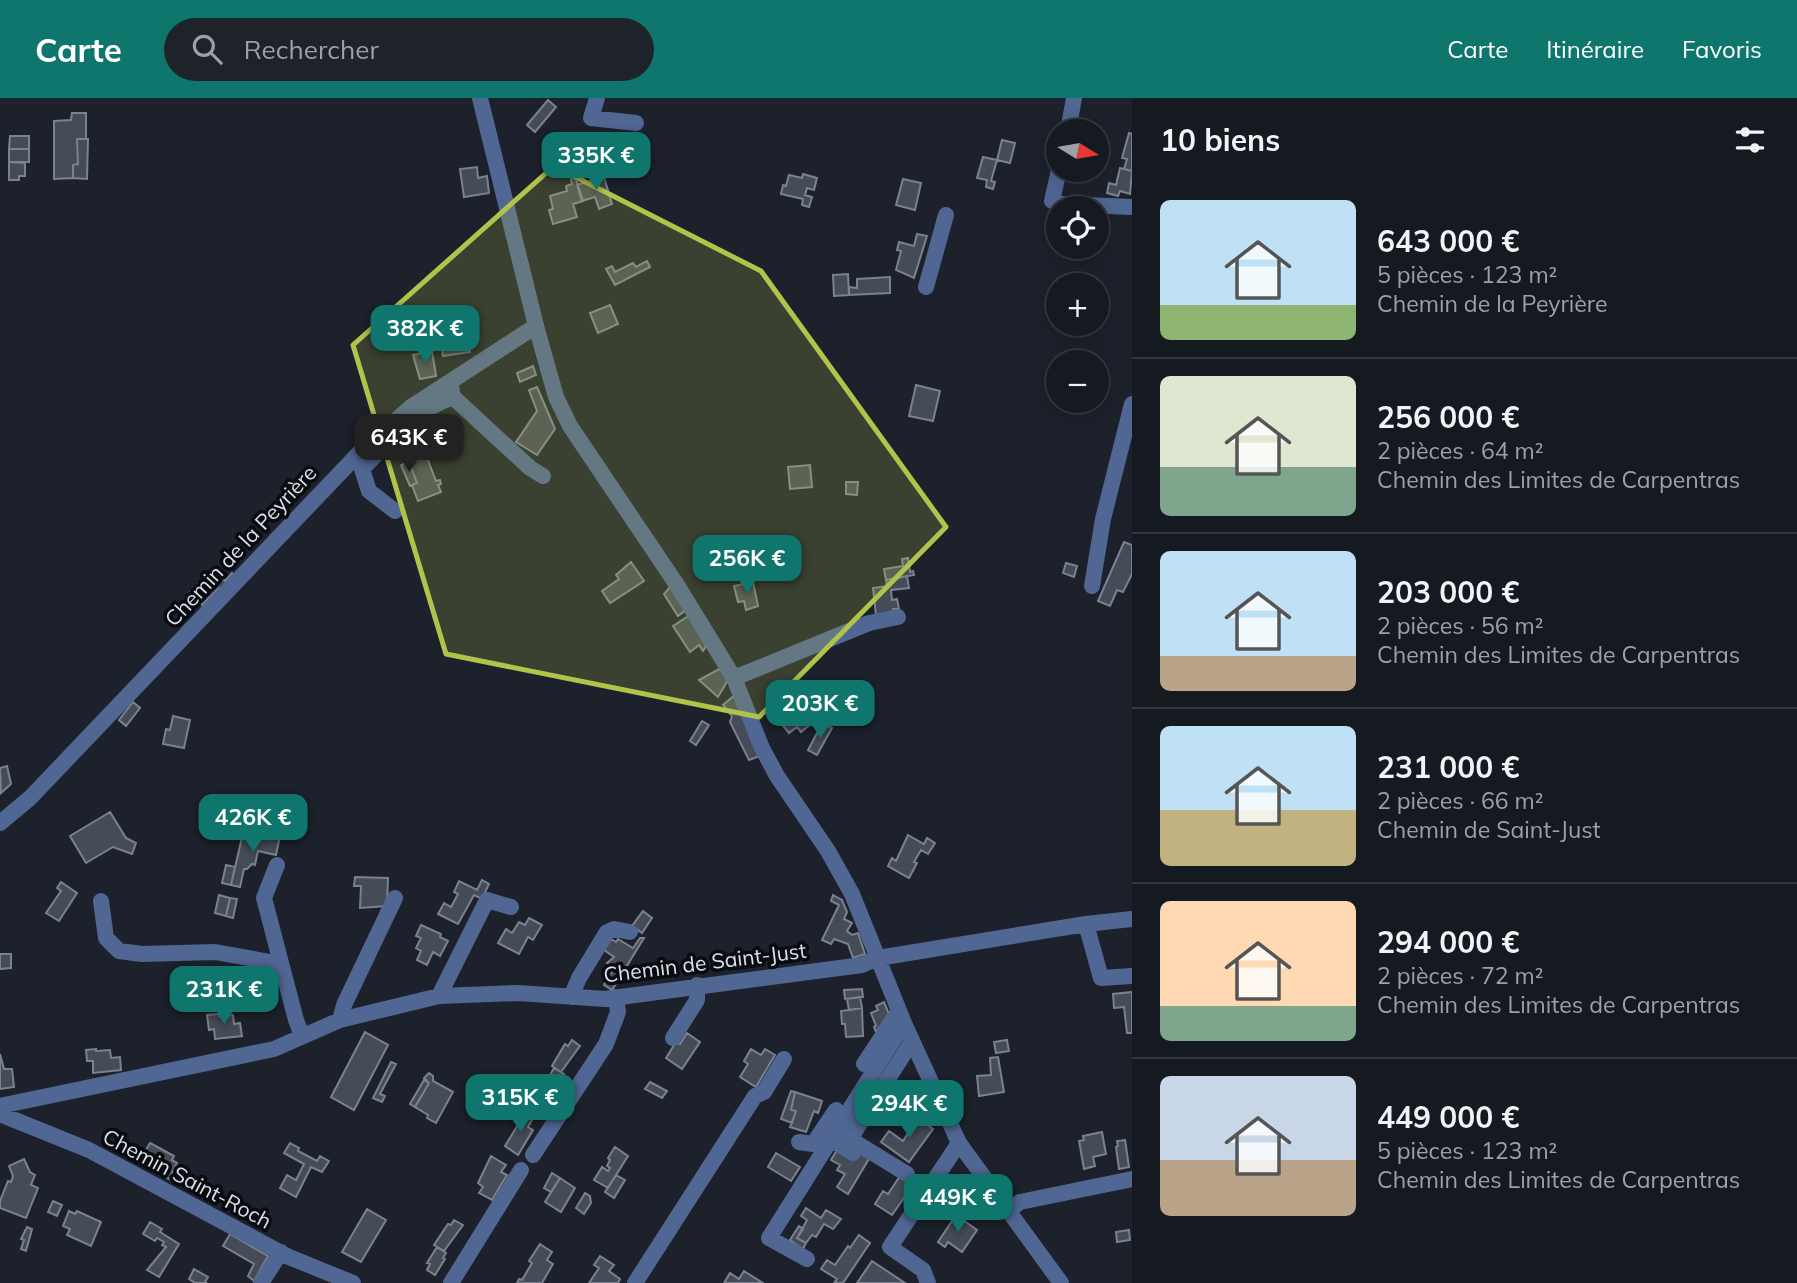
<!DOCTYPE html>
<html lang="fr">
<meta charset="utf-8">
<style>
body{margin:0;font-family:Mulish,sans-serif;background:#1e2229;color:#f1f3f6;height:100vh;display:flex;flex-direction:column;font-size:26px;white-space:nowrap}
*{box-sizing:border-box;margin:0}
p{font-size:23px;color:#9da0a5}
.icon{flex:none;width:38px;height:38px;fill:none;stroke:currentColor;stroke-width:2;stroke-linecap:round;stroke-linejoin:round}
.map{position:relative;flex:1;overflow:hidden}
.side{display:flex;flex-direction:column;background:#151920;width:665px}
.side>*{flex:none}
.needle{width:46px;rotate:101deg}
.tools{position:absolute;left:1046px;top:21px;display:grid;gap:14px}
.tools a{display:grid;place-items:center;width:63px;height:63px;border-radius:50%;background:#151920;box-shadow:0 4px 18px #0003,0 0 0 2px #34383e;font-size:35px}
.price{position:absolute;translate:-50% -60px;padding:0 16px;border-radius:14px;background:#0f766e;color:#fff;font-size:23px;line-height:46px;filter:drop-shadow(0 2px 4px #0008)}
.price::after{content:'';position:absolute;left:50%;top:42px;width:21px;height:16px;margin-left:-10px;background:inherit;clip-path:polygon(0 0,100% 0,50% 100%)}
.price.current{background:#222;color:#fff}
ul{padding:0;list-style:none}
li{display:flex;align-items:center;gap:21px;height:175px;padding:0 28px}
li+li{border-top:2px solid #34383e}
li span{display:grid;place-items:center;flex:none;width:196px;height:140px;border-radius:10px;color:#555}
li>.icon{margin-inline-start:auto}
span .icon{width:84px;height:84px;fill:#fffc;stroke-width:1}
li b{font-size:30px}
h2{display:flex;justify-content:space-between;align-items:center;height:84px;padding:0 28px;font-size:30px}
header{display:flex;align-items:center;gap:42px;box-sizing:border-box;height:98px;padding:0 35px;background:#0f766e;color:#fff}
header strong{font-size:33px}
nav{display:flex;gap:38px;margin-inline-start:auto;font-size:24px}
.search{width:490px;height:63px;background:#1e2229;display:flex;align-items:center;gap:18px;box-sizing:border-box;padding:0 24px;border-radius:38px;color:#9da0a5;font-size:26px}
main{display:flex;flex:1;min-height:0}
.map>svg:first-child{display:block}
.building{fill:#464c57;stroke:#7b828f;stroke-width:2}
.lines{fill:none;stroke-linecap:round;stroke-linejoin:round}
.minor{stroke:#506693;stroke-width:16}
.marked{fill:#b2c34c;fill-opacity:0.2;stroke:#b2c34c;stroke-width:5;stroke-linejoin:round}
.labels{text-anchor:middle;stroke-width:7;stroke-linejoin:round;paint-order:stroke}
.street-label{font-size:21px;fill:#dce0e7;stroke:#080b0f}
</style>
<header>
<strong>Carte</strong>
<div class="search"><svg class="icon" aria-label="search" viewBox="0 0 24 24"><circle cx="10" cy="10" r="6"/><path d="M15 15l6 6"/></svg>Rechercher</div>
<nav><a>Carte</a><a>Itinéraire</a><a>Favoris</a></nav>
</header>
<main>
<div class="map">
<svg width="1132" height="1185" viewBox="0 0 1132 1185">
<rect width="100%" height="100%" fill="#1c212b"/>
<path class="building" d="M548,2L556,9L535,34L527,27Z
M72,15H86V41H77L78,66L73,67V80L54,81V23L71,22Z
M1129,35L1132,36V73L1124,71L1127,61L1122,60Z
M10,38H29V51H9Z
M77,41H88L87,81L73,80V67L78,66Z
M1002,42L1015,45L1010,65L997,62Z
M9,51H29V64H9Z
M983,59L997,62L991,83L995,84L993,91L986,89L987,82L977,80Z
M9,64L25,65V78H19V82H9Z
M477,69L478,80L487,78L489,95L464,99L460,71Z
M1120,70L1132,73L1130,96L1120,93L1118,98L1107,95L1109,85L1116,87Z
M574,75L583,103L573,106L577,119L553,126L549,112L553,111L550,98L567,93L566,88L572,86L570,77Z
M803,76L817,80L814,92L807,90L805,97L812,99L809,109L802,107L803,101L781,96L783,87L786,88L789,77L802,80Z
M604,79L612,106L599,111L595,99L582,103L577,87Z
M903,81L921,85L915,112L896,107Z
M917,136L927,138L914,180L896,172L901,153L897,152L899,144L914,148Z
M647,163L650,169L615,187L606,171L612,168L615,174L633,165L636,169Z
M848,176L849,197L834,198L833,177Z
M890,179V195L849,197V189L857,190V181Z
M610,207L618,226L598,235L590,215Z
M467,240L470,254L443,258L441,245Z
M432,253L436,278L420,281L413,257Z
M533,268L536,277L520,284L517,275Z
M916,287L940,293L933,323L909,318Z
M537,289L555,331L537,357L516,344L537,313L529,292Z
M426,357L436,383L440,382L441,386L438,387L441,394L418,403L412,387L417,385L409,364Z
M409,364L417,385L410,388L401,367Z
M810,367L812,389L790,391L788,369Z
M846,384H858L857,397L846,396Z
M1124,444L1132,447V476L1123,494L1117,492L1110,508L1098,503Z
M908,460L910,474L913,473L914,477L886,482L884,471L903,468L902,461Z
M631,464L644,483L610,505L602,493L619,481L616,477Z
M1066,465L1077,468L1074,479L1063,475Z
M213,471L225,483L232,475L237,480L223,495L219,490L202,507L189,495Z
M907,478L909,490L891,492L892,502L897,501L899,511H893L894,515L876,517L873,490L887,488L886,482Z
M753,484L758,508L746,512L744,503L738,504L734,488Z
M671,488L686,512L678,518L664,496Z
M690,517L706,548L703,553L699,547L690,554L673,528Z
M721,570L728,582L718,599L699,582Z
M735,597L760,658L749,662L730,624L732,618L723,607Z
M133,604L140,610L126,628L119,622Z
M783,604L800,625L808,619L812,625L801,634L797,629L789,635L771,613Z
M173,618L190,622L184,650L163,646L166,631L170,632Z
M702,623L709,627L696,647L690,643Z
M825,627L832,630L817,657L808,652L817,635L820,637Z
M7,668L11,686L1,695L0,670Z
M110,714L126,740L136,745L132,756L113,749L86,765L70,738Z
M262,734L280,738L276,757L258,753L255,767L252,766L247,771H244L240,789L231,787L242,739L251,741L255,740L260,743Z
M908,737L924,746L927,740L935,745L928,756L921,752L914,764L917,765L909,780L888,768L892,760L896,763Z
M226,767L235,769L231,787L222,785Z
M355,779L388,780L387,808L360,810L361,788H354Z
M482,782L489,786L482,801L474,797L458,826L438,816L444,805L451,809L458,796L454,794L459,783L477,792Z
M61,784L77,795L59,823L46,815L61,793L57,790Z
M219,797L230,800L226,818L215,815Z
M833,797L842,802L847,814L844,821L852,825L847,833L852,837L858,835L865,856L853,860L848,846L834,841L831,846L822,842L839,807L831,803Z
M230,800L237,801L233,820L226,818Z
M643,813L652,820L642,835L632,828Z
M529,820L542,827L533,842L528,839L519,856L498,845L506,831L512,835L519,824L525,827Z
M421,827L441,836L440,839L448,843L440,858L433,854L427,867L417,862L421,853L416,850L421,840L416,838Z
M640,840H644L612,892L604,887L614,870L607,865L614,859L604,852L611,841L616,844L618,841L633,850Z
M0,856H11V870L0,871Z
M862,891L863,899L845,901L844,892Z
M1132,894V935H1127L1124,909L1114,910L1113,896Z
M860,899L862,910L849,912L847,901Z
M884,904L889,916L876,934L874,929L876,928L871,915L878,912L876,908Z
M862,910L863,938L846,939L845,926H842L841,913Z
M218,916L219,918L233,917L234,926L240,925L242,938L215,941L214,931L209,932L207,917Z
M365,934L388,947L354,1012L331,999Z
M687,935L700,944L682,971L666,960L676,944L680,946Z
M572,942L580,948L561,974L552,968L565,946L568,948Z
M1007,942L1009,953L996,955L994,944Z
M96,951V953L110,952L111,960L120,959L121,972L93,975V963H87L86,952Z
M751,951L761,957L765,951L775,957L756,989L740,979L748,966L744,963Z
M0,956L4,971H12L14,989L0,991Z
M998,959L1004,994L979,998L977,978L991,977L990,960Z
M391,964L396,966L380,996L385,998L382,1004L373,1000Z
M554,970L564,976L560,981L563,982L553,998L544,993L547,987L545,985Z
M429,975L433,978V983L453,994L436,1025L427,1020L428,1017L415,1009L429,985L424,980Z
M424,982L429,985L415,1009L410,1006Z
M650,984L667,993L662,1000L645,991Z
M791,993L795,994L791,1012L796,1013L792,1025L781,1021Z
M795,994L822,1003L818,1015L814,1013L806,1034L790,1029L796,1013L791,1012Z
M520,1015L532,1022L528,1029L533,1032L518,1057L505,1048L519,1025L515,1023Z
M918,1020L933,1031L909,1064L881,1044L889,1033L903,1043Z
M1102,1034L1106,1056L1093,1059L1095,1068L1084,1071L1079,1043L1084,1042L1083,1038Z
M1125,1042L1129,1069L1119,1071L1116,1049L1118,1048L1117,1043Z
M150,1045L174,1058L172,1062L177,1065L169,1081L163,1078L165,1073L140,1062Z
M290,1045L299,1050L298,1053L317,1063L320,1058L329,1063L322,1074L311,1069L296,1099L280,1090L287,1077L296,1082L304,1066L284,1055Z
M615,1049L628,1058L608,1090L594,1082L602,1069L608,1073L610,1070L607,1068L610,1062L608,1060Z
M837,1052L860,1053L870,1059L848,1096L837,1089L845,1076L837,1072L840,1067L831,1062Z
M776,1055L800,1069L791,1083L768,1069Z
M491,1058L506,1067L501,1074L507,1077L492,1102L479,1095L483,1089L478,1085Z
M24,1061L30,1074L35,1077L31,1087L38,1090L26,1120L0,1110V1103L8,1083L11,1084L13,1078L9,1068Z
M552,1075L560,1080L551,1094L544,1090Z
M616,1077L625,1082L614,1100L605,1094Z
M915,1077L925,1083L920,1091L913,1087L892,1117L875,1106L883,1093L888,1096L900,1078L910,1085Z
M560,1080L575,1090L561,1114L545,1104Z
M585,1095L590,1098L591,1105L584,1116L576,1110Z
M53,1103L62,1107L57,1118L48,1114Z
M806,1110L821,1120L826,1112L841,1121L833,1131L824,1126L816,1139L812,1137L806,1145L797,1140L807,1122L801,1118Z
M367,1111L386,1122L361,1164L342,1154Z
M69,1113L75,1116L77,1113L101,1124L91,1148L67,1137L70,1131L63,1128Z
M956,1117L977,1132L962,1154L948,1144L945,1149L938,1144Z
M454,1122L463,1127L444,1153L434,1147L448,1126L451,1127Z
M150,1124L162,1131L160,1134L179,1146L159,1179L147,1172L166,1149L162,1147L164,1144L157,1140L155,1143L143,1136Z
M799,1128L803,1131L797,1140L806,1145L803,1151L790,1142Z
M27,1129L32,1131L26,1153L21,1151L24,1142L21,1141Z
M1129,1132L1130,1142L1117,1144L1116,1134Z
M230,1136L268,1158L254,1183L248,1178L254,1166L223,1148Z
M859,1137L870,1145L843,1185H834L837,1181L821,1171L827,1162L835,1167L848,1148L850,1150Z
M540,1146L552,1154L547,1162L553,1166L542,1185H517L519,1181L522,1182L532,1165L529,1163Z
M437,1149L446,1155L443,1160L445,1161L435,1177L427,1172L430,1166L427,1165Z
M600,1158L614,1167L609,1173L620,1181L618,1185H589L599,1170L594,1167Z
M872,1163L905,1185H857Z
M194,1171L208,1179L205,1184L207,1185H195L189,1181Z
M744,1173L763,1185H724L730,1175L739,1181Z"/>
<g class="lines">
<path class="minor" d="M480,0L536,228L556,299L570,328L677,487L734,580L762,650L777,678L828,753L852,796L904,925L959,1045L1061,1185
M597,0L591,20L636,25
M1068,33L1074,0
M1059,72L1052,103L1062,106L1132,109
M926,189L946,117
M451,289L453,299L530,370L543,378
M395,413L369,393L362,371C389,344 416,312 453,299
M1092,488L1103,421L1132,306
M734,580L869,525L898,519
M0,725L30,700L360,354L411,309L536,228
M277,767L264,800L296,922L302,938
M101,803L106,840L119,853L142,856L215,854L281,866
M1086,826L1101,880L1132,878
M439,898L487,802L511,809
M571,899L579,880L607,834L614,831L630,834
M340,922L344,907L395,800
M673,940L697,902V887
M864,966L899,913
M0,1008L274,951L340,922L439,898L518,895L605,901L862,867L878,860L1086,826L1132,821
M0,1016L89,1052L289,1159L353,1185
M846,1031L837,1045L853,1055
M799,1044L813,1046L836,1012
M533,1057L606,946L618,914L616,899
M907,1076L850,1041L912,943
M1008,1113L1020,1104L1132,1081
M807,1161L769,1140L904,925
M261,1185L281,1154
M451,1185L521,1072
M635,1185L755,998L764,994L784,961
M928,1185L923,1172L890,1149L959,1045"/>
</g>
<path class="marked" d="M554,68L761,173L946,429L759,619L446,556L353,247Z"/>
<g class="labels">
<g class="street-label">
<text transform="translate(241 448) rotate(-47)" y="7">Chemin de la Peyrière</text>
<text transform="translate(705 865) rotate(-7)" y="7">Chemin de Saint-Just</text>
<text transform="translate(187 1081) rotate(28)" y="7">Chemin Saint-Roch</text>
</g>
</g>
</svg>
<div class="tools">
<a><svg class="needle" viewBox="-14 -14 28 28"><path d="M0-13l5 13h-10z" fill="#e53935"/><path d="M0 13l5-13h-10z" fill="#9da0a5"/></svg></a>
<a><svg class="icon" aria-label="locate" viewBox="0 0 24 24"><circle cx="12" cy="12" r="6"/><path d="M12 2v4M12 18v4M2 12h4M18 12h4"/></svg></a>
<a>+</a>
<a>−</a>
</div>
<b class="price" style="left:596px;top:94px">335K €</b>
<b class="price" style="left:425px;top:267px">382K €</b>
<b class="price current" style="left:409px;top:376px">643K €</b>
<b class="price" style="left:747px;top:497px">256K €</b>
<b class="price" style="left:820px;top:642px">203K €</b>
<b class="price" style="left:253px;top:756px">426K €</b>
<b class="price" style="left:224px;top:928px">231K €</b>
<b class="price" style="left:520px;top:1036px">315K €</b>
<b class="price" style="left:909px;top:1042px">294K €</b>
<b class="price" style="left:958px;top:1136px">449K €</b>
</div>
<section class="side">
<h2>10 biens<svg class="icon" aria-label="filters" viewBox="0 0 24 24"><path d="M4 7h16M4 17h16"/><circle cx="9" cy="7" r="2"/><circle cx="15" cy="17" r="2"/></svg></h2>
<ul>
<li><span style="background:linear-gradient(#bfe0f5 75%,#8fb573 0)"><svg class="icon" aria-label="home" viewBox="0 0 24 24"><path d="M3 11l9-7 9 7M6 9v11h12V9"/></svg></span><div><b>643 000 €</b><p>5 pièces · 123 m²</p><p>Chemin de la Peyrière</p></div></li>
<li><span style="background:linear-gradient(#dfe7d0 65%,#7fa58c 0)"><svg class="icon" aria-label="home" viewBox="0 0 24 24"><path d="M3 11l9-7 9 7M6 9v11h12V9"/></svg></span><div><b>256 000 €</b><p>2 pièces · 64 m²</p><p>Chemin des Limites de Carpentras</p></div></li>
<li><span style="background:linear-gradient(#bfe0f5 75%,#b9a48a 0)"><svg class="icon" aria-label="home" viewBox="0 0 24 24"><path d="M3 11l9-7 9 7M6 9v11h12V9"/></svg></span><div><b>203 000 €</b><p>2 pièces · 56 m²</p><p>Chemin des Limites de Carpentras</p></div></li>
<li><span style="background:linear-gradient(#bfe0f5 60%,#c2b280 0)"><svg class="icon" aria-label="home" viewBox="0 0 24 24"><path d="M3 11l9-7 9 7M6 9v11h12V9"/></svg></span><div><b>231 000 €</b><p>2 pièces · 66 m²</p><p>Chemin de Saint-Just</p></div></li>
<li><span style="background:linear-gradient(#ffd9b3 75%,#7fa58c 0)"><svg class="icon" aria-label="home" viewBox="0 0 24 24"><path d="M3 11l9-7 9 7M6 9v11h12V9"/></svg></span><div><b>294 000 €</b><p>2 pièces · 72 m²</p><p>Chemin des Limites de Carpentras</p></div></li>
<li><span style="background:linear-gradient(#c9d6e8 60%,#b9a48a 0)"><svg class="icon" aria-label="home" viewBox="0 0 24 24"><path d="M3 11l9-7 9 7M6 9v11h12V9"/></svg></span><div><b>449 000 €</b><p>5 pièces · 123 m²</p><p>Chemin des Limites de Carpentras</p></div></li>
</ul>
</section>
</main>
